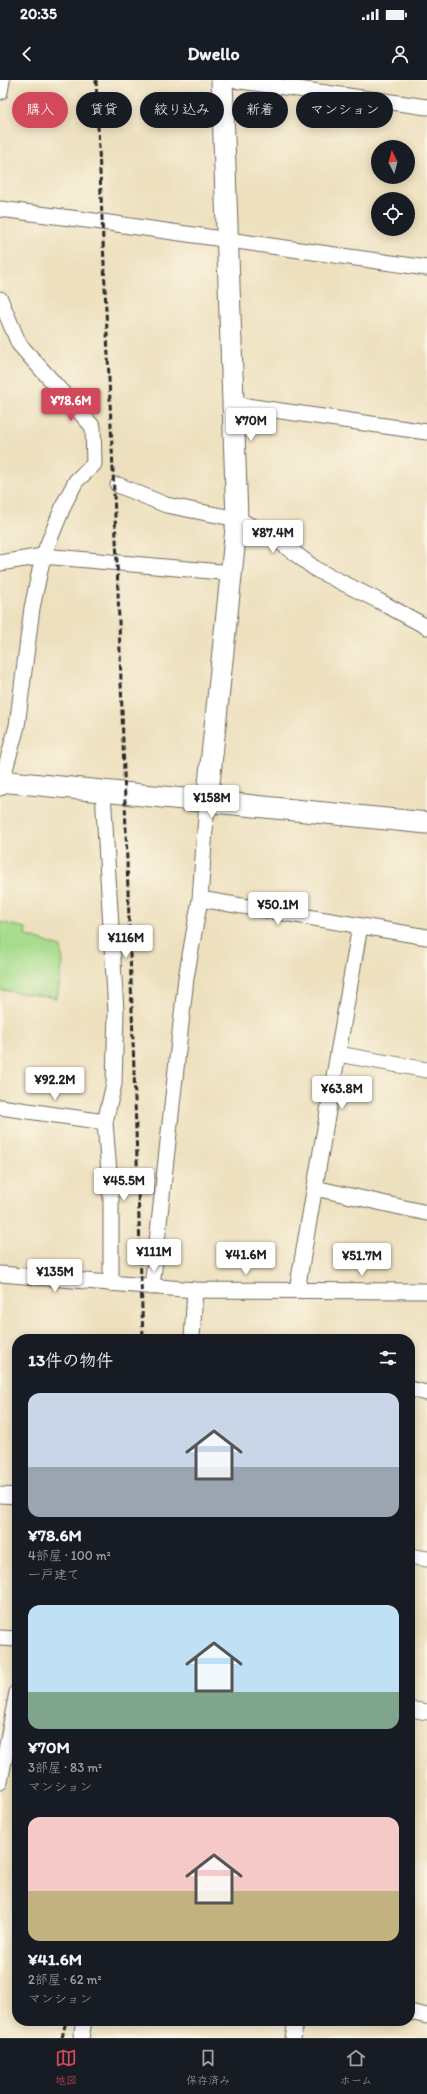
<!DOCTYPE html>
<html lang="ja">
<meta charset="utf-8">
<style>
body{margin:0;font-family:Itim,"Klee One",sans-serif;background:#242831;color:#f1f3f6;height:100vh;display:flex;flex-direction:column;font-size:15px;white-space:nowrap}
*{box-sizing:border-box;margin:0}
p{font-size:13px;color:#9ea1a6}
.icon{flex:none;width:22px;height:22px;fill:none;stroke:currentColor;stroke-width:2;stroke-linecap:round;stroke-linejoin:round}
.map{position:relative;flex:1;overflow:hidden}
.side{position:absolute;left:12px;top:1254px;width:403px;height:692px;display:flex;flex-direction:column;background:#171b24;border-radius:16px;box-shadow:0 2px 10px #0003}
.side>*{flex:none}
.hud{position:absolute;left:12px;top:12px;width:403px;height:36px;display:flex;gap:8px}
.needle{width:26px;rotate:354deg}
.controls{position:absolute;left:371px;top:60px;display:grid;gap:8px}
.controls a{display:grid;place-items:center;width:44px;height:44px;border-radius:50%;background:#171b24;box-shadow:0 2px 10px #0003;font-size:20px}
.price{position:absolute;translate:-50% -34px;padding:0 9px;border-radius:4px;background:#fff;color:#222;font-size:13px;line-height:26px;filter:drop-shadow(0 1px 2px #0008)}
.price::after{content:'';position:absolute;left:50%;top:24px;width:12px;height:9px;margin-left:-6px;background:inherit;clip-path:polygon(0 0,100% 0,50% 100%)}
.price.selected{background:#d1495b;color:#fff}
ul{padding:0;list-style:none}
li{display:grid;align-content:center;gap:8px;height:212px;padding:0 16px}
li span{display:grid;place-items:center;height:124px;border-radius:12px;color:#555}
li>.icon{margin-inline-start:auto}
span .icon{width:72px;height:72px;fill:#fffc;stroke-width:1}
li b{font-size:17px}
h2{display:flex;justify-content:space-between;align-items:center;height:48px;padding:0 16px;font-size:17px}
.chip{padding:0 14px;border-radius:18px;background:#171b24;box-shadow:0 2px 10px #0003;font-size:14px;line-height:36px}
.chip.selected{background:#d1495b;color:#fff}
.status{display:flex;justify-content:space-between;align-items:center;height:28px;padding:0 20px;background:#171b24;direction:ltr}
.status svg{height:11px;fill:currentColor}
header{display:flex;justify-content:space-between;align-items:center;height:52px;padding:0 16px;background:#171b24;font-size:18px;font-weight:700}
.tab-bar{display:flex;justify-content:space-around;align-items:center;height:56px;border-top:1px solid #363941;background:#171b24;font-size:11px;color:#9ea1a6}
.tab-bar a{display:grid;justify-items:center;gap:2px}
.tab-bar .selected{color:#d1495b}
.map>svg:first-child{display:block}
.green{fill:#a6dc8c;stroke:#68845c}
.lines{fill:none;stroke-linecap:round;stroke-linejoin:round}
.street-casing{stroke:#6f6a5e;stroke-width:17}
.secondary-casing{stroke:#6f6a5e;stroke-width:23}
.street{stroke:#fff;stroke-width:15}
.secondary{stroke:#fff;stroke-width:21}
.rail{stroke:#2b2b2b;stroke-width:3;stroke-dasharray:6 3;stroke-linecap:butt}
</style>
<div class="status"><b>20:35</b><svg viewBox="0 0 49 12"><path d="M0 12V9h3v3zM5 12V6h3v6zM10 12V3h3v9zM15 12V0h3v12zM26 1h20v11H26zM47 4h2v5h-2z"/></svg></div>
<header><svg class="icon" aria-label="back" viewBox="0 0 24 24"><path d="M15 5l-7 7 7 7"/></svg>Dwello<svg class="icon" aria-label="person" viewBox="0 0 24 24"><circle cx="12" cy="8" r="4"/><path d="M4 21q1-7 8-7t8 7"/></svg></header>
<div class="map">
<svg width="427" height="1958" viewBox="0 0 427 1958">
<rect width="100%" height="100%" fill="#fcf5e5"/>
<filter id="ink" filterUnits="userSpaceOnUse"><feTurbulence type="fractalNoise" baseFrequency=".025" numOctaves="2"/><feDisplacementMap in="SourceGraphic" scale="8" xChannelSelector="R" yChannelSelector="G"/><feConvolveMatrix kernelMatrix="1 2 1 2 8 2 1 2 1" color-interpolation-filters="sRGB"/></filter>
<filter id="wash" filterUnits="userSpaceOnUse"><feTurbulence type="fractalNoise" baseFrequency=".012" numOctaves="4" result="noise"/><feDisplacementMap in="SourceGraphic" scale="16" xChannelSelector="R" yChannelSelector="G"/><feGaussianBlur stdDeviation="0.9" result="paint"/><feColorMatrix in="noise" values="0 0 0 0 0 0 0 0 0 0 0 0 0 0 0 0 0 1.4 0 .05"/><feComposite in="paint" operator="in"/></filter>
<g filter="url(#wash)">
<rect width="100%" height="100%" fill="#ede0be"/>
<path class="green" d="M0,842L26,848L25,855L61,867L63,882L57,918L0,910Z"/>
</g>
<g filter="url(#ink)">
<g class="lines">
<g class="street-casing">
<path id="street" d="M233,0L427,27
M0,12L2,0
M0,129L102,142L427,188
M0,219L19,264L93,347L94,384L76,401L65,422L43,476L32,528L17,646L0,708
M233,324L427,352
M118,405L166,425L237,439L272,456L317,490L379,521L427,547
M0,483L43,476L232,493
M103,712L116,932L114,1004L105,1042L111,1118V1204
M200,819L427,857
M338,974L427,990
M0,1027L105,1042
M315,1108L427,1133
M0,1194L195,1210L427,1211
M152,1207L186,898L200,819L207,722
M297,1210L360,846
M192,1259L195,1210
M410,1309L427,1313
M0,1415L17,1416
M410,1476L427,1479
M0,1558L17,1559
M410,1629L427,1632
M0,1702L17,1612
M410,1932L427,1936
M81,1958L84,1941
M293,1958L296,1941"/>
</g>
<g class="secondary-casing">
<path id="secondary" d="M0,701L427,743
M207,722L237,439L222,0"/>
</g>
<use href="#street" class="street"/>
<use href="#secondary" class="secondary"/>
<path class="rail" d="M96,0L117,482L143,1259
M62,1958L66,1941"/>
</g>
</g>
</svg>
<div class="controls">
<a><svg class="needle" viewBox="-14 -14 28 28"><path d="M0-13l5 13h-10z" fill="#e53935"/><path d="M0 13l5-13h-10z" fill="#9ea1a6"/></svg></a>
<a><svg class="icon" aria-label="locate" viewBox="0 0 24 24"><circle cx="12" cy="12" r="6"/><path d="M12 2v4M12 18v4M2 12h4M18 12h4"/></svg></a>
</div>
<b class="price selected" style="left:71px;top:342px">¥78.6M</b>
<b class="price" style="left:251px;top:362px">¥70M</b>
<b class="price" style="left:273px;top:474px">¥87.4M</b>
<b class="price" style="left:212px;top:739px">¥158M</b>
<b class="price" style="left:278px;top:846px">¥50.1M</b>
<b class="price" style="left:126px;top:879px">¥116M</b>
<b class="price" style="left:55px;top:1021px">¥92.2M</b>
<b class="price" style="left:342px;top:1030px">¥63.8M</b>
<b class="price" style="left:124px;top:1122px">¥45.5M</b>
<b class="price" style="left:154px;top:1193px">¥111M</b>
<b class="price" style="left:246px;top:1196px">¥41.6M</b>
<b class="price" style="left:362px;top:1197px">¥51.7M</b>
<b class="price" style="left:55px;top:1213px">¥135M</b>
<div class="hud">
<a class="chip selected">購入</a>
<a class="chip">賃貸</a>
<a class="chip">絞り込み</a>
<a class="chip">新着</a>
<a class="chip">マンション</a>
</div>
<section class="side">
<h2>13件の物件<svg class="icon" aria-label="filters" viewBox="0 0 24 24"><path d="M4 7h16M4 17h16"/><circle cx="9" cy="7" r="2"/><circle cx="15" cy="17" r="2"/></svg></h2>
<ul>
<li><span style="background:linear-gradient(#c9d6e8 60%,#9aa5b1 0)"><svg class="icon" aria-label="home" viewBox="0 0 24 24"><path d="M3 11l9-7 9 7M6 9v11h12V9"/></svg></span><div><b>¥78.6M</b><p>4部屋 · 100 m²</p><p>一戸建て</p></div></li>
<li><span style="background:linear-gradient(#bfe0f5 70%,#7fa58c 0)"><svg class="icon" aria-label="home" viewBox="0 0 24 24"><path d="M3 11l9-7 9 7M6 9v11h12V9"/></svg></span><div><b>¥70M</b><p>3部屋 · 83 m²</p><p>マンション</p></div></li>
<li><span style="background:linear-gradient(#f6c9c9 60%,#c2b280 0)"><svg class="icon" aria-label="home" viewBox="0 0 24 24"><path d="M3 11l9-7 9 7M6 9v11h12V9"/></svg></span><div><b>¥41.6M</b><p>2部屋 · 62 m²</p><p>マンション</p></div></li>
</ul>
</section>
</div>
<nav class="tab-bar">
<a class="selected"><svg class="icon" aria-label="map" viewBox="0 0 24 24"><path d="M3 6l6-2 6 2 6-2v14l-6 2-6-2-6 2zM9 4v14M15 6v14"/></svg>地図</a>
<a><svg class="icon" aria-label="saved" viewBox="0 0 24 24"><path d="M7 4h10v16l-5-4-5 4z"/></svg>保存済み</a>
<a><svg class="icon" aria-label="home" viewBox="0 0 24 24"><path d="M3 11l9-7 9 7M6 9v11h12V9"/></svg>ホーム</a>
</nav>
